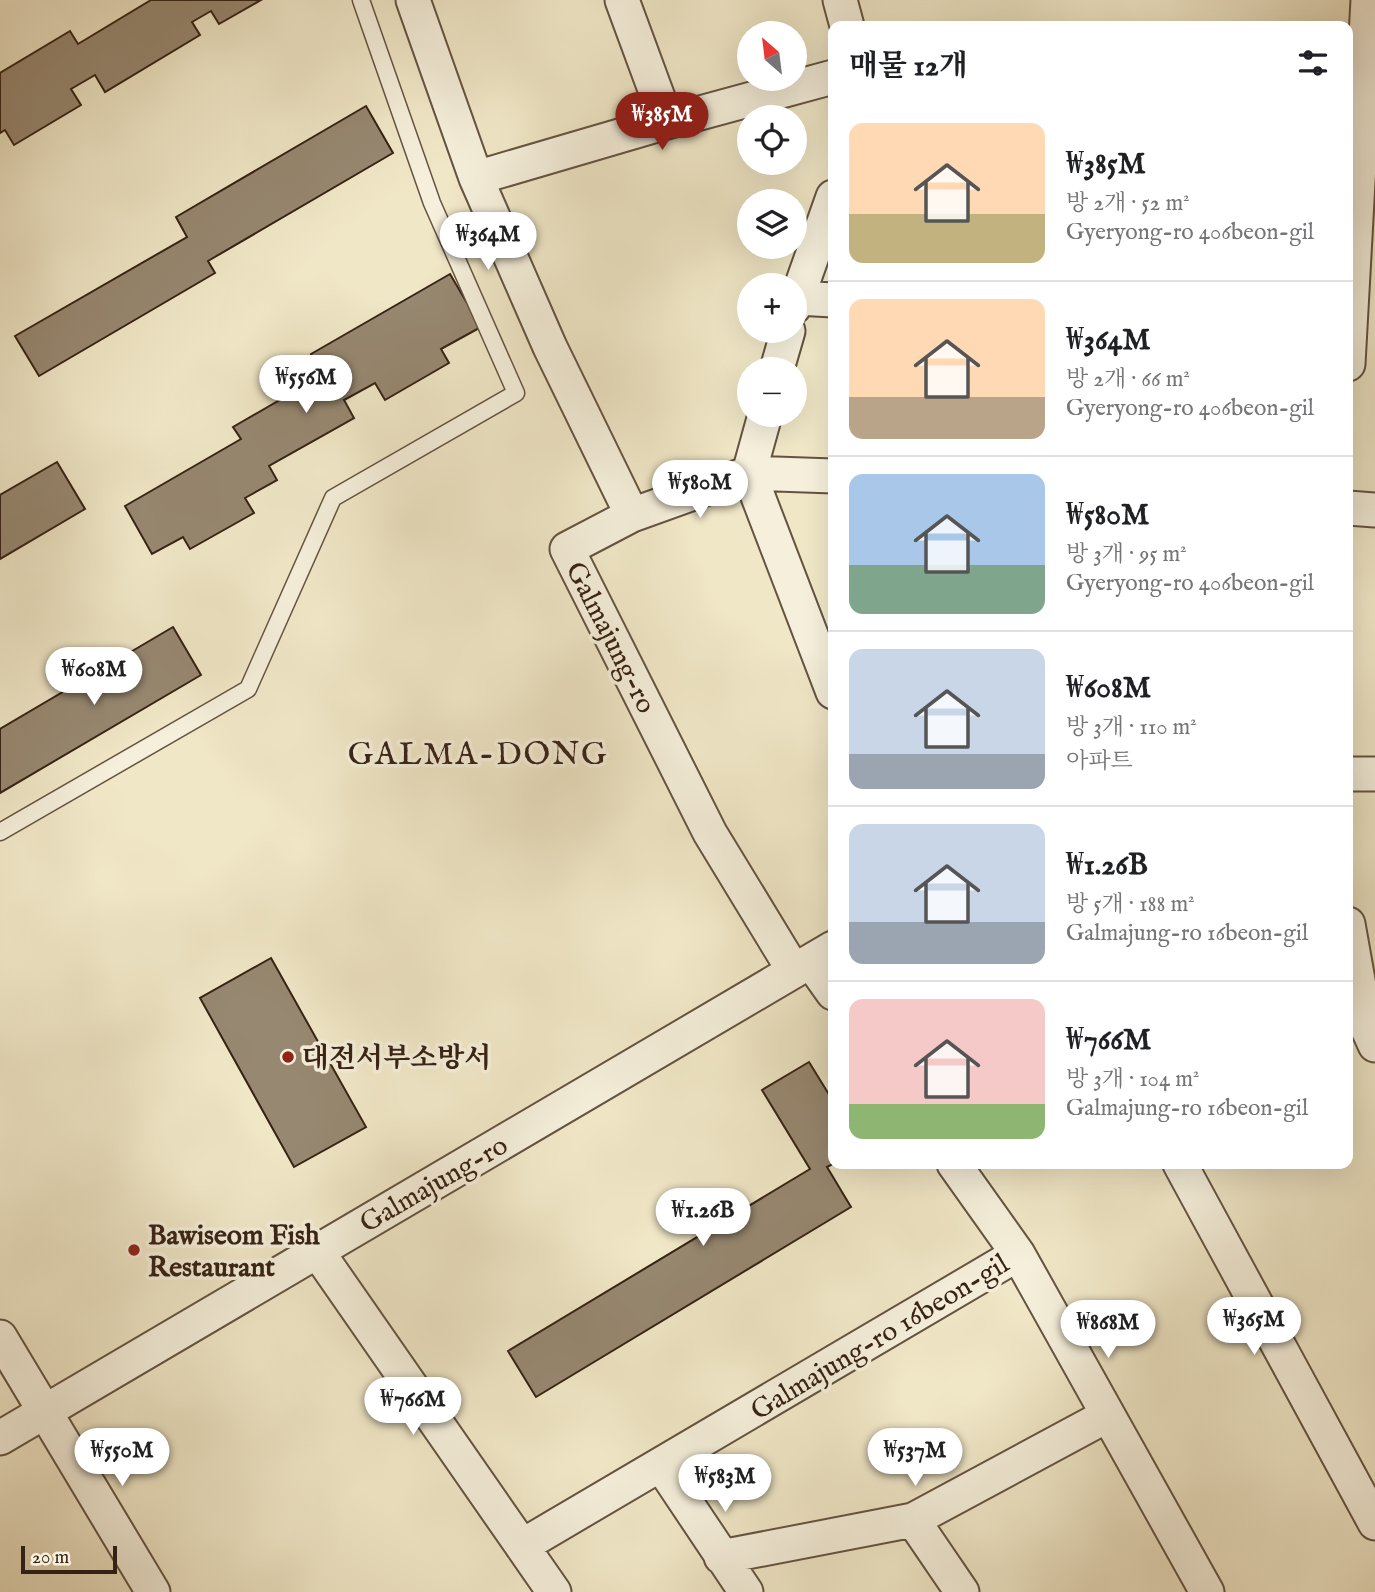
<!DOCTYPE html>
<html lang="ko">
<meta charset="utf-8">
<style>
body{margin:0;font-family:"IM FELL English","Noto Serif KR",serif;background:#f2f2f2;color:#202124;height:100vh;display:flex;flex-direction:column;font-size:26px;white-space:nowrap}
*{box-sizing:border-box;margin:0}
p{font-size:23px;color:#757577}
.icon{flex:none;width:38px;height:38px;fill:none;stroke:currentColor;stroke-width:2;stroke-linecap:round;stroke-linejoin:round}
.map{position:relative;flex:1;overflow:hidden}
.sheet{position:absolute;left:828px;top:21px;width:525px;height:1148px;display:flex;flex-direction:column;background:#fff;border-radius:14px;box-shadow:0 7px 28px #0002}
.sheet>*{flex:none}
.needle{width:46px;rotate:332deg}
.buttons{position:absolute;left:737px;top:21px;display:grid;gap:14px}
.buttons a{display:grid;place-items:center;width:70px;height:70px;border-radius:50%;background:#fff;box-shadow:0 7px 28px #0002;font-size:35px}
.scale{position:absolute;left:21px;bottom:18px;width:96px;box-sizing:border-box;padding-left:7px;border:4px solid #362214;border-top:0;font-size:19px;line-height:24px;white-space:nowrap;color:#362214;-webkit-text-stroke:5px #f5efdb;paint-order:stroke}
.price{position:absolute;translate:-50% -60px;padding:0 16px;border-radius:24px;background:#fff;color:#222;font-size:23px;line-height:46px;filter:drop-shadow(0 2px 4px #0008)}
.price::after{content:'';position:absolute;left:50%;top:42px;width:21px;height:16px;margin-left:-10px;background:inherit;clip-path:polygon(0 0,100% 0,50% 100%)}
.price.on{background:#8f2418;color:#fff}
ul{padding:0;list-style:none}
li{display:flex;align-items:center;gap:21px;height:175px;padding:0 21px}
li+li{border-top:2px solid #e0e0e0}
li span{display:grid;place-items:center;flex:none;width:196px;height:140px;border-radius:14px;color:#555}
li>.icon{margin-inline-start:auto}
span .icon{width:84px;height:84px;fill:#fffc;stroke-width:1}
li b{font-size:30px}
h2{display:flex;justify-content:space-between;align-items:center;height:84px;padding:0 21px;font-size:30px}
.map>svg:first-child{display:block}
.building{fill:#978871;stroke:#362214;stroke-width:2}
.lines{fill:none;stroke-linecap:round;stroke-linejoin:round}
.service-casing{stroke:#645341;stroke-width:19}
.minor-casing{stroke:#645341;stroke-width:37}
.service{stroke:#f5efdb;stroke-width:16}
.minor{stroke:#f5efdb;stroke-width:33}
.poi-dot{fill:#8f2418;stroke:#f5efdb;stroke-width:2.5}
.labels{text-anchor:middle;stroke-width:7;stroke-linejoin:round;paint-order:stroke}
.street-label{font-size:28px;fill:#362214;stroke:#f5efdb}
.poi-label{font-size:28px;font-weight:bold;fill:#362214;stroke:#f5efdb;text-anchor:start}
.quarter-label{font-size:32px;letter-spacing:2px;fill:#362214;stroke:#f5efdb}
</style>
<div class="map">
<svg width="1375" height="1592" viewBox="0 0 1375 1592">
<rect width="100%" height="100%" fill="#f0e7c7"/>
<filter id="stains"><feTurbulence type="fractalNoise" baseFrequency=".00286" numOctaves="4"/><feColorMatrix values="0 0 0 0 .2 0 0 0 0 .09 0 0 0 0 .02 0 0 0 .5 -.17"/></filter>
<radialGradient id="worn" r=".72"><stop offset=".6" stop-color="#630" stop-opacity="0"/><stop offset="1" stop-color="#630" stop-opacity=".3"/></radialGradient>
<path class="building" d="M151,0H261L219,24L211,11L192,22L200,35L105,92L95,75L71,89L81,105L14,145L5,130L0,133V73L70,31L78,44Z
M366,106L393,153L208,261L215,273L39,376L15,336L187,237L176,217Z
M450,274L481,327L441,349L449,363L385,400L375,383L344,400L354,418L269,466L277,480L245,498L254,513L190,549L183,537L152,554L125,506L241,439L233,427L323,375L311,354Z
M57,462L85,509L0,559V495Z
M173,627L201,675L0,793V729Z
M271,958L366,1127L294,1167L200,998Z
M809,1062L833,1101V1164L827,1167L851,1207L536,1397L508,1351L810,1169L762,1090Z"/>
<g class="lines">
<g class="service-casing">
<path id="service" d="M0,832L248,689L333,498L516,393L432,203L361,0"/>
</g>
<g class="minor-casing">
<path id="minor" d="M413,0L476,178L550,347L632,515
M622,0L667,122
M840,0L847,26
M476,178L667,122L833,77
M797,298L833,300
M794,307L833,197
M1348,364L1368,0
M777,369L788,331
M765,415L749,473L833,692
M1348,508L1375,510
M1348,774H1375
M1348,924L1366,1025L1375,1045
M811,962L833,993
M794,971L710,833L567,549L632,515L749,473L833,476
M954,1164L1018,1254L1207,1592
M1180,1164L1375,1523
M317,1251L554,1592
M0,1337L153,1592
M0,1438L833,948
M661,1465L746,1592
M913,1520L962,1592
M522,1546L1018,1254
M721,1557L913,1520L1108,1415"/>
</g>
<use href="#service" class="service"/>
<use href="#minor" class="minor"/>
</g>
<g class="poi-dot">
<circle cx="288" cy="1057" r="7"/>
<circle cx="134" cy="1250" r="7"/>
</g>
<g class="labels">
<g class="street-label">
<text transform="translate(612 637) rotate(63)" y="10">Galmajung-ro</text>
<text transform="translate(433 1183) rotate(-30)" y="10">Galmajung-ro</text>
<text transform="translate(879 1336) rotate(-31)" y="10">Galmajung-ro 16beon-gil</text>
</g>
<g class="poi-label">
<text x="302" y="1067">대전서부소방서</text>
<text x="148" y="1244">Bawiseom Fish<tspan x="148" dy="32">Restaurant</tspan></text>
</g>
<g class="quarter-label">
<text x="478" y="764">GALMA-DONG</text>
</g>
</g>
<rect width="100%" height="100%" filter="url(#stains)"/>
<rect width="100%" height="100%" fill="url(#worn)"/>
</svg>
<div class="buttons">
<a><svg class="needle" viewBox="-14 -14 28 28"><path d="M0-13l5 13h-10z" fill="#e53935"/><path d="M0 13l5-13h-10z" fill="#757577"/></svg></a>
<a><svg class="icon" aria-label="locate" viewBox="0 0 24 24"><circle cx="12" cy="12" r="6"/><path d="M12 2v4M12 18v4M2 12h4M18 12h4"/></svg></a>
<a><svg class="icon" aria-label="layers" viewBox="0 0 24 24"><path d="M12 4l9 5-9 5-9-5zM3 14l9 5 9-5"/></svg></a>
<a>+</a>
<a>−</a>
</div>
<div class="scale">20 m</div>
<b class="price on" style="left:662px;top:152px">₩385M</b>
<b class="price" style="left:488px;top:272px">₩364M</b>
<b class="price" style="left:306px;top:415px">₩556M</b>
<b class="price" style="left:700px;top:520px">₩580M</b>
<b class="price" style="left:94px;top:707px">₩608M</b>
<b class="price" style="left:703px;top:1248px">₩1.26B</b>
<b class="price" style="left:1254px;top:1357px">₩365M</b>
<b class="price" style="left:1108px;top:1360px">₩868M</b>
<b class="price" style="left:413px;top:1437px">₩766M</b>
<b class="price" style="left:122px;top:1488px">₩550M</b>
<b class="price" style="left:915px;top:1488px">₩537M</b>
<b class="price" style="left:725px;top:1514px">₩583M</b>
<section class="sheet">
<h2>매물 12개<svg class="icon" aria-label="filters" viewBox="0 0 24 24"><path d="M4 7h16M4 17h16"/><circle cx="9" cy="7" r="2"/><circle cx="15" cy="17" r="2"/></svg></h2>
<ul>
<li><span style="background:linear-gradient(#ffd9b3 65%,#c2b280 0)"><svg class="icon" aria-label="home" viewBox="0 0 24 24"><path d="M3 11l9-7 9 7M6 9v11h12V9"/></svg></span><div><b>₩385M</b><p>방 2개 · 52 m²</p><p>Gyeryong-ro 406beon-gil</p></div></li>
<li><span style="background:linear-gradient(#ffd9b3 70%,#b9a48a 0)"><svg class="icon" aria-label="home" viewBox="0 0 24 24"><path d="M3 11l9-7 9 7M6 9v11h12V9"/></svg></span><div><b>₩364M</b><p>방 2개 · 66 m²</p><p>Gyeryong-ro 406beon-gil</p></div></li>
<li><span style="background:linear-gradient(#a9c7e8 65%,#7fa58c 0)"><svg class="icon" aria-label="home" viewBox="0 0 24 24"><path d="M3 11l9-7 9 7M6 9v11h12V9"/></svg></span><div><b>₩580M</b><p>방 3개 · 95 m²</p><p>Gyeryong-ro 406beon-gil</p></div></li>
<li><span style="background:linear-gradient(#c9d6e8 75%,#9aa5b1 0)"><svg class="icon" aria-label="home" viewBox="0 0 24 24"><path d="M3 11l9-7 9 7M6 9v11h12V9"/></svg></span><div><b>₩608M</b><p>방 3개 · 110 m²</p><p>아파트</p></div></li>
<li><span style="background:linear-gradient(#c9d6e8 70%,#9aa5b1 0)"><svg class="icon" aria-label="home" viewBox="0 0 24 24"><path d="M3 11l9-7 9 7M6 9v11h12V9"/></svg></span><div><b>₩1.26B</b><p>방 5개 · 188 m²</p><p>Galmajung-ro 16beon-gil</p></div></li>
<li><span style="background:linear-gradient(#f6c9c9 75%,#8fb573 0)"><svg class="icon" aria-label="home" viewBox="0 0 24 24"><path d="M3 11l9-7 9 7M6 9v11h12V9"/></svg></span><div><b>₩766M</b><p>방 3개 · 104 m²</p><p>Galmajung-ro 16beon-gil</p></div></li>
</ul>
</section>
</div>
